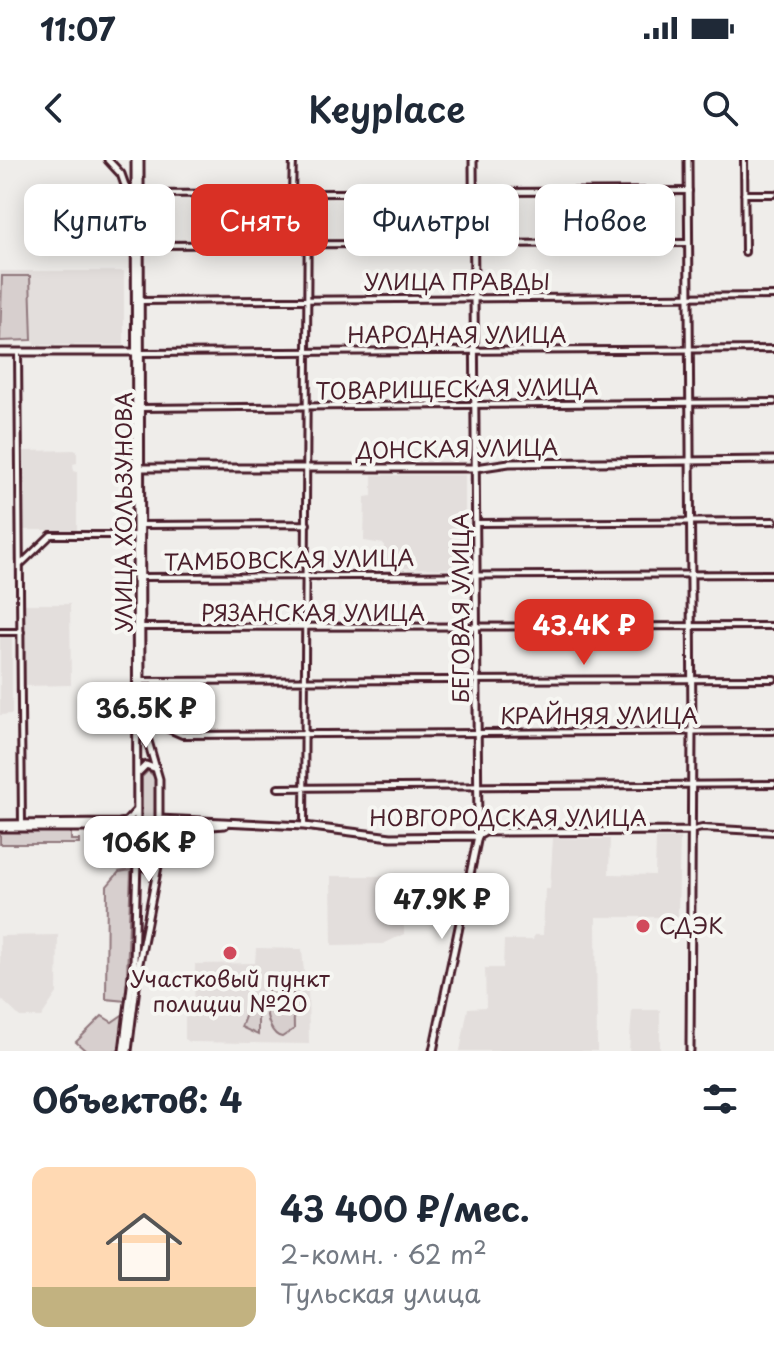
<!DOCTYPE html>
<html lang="ru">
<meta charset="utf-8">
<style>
body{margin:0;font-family:"Playpen Sans",sans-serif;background:#f6f6f7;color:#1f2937;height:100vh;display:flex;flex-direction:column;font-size:30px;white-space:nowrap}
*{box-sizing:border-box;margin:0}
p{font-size:26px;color:#747a83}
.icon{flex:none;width:44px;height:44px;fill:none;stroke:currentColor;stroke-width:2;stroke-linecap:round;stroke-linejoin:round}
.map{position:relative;height:891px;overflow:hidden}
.sheet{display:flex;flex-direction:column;background:#fff;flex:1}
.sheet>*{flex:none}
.banner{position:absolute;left:24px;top:24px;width:726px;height:72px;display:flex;gap:16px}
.price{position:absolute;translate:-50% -68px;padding:0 18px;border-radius:16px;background:#fff;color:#222;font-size:26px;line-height:52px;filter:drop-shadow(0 2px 4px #0008)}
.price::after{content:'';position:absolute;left:50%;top:48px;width:24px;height:18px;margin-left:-12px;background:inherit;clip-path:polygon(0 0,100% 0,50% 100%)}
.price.on{background:#d93025;color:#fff}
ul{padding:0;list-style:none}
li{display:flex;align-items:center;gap:24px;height:200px;padding:0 32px}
li span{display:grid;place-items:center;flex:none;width:224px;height:160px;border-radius:16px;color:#555}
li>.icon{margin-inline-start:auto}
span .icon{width:96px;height:96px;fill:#fffc;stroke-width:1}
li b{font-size:34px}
h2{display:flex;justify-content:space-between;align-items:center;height:96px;padding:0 32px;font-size:34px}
.chip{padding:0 28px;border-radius:16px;background:#fff;box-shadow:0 4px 20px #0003;font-size:28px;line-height:72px}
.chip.on{background:#d93025;color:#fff}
.status{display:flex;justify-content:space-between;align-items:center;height:56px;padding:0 40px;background:#fff;direction:ltr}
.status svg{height:22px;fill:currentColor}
header{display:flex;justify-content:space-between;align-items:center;height:104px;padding:0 32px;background:#fff;font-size:36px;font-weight:600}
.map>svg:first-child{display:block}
.built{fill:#e3dedc}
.green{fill:#d7cfce;stroke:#90777c;stroke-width:2}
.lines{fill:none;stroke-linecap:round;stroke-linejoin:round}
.street-casing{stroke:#4a1f2b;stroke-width:10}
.secondary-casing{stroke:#4a1f2b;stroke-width:11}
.street{stroke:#f6f6f2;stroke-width:4}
.secondary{stroke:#f6f6f2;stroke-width:5}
.poi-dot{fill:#d1495b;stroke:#f6f6f2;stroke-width:3}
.labels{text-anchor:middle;stroke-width:8;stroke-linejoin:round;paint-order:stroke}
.street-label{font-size:22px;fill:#4a1f2b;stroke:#f6f6f2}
.poi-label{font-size:22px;fill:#4a1f2b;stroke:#f6f6f2;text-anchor:start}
</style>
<div class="status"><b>11:07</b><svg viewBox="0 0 49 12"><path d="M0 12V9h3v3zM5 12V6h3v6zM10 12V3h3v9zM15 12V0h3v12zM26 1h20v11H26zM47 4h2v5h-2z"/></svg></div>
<header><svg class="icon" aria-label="back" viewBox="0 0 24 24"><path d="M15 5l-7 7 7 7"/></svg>Keyplace<svg class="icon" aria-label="search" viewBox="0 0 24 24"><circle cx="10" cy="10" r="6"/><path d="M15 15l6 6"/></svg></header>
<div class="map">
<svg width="774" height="891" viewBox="0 0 774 891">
<rect width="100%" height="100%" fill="#efedea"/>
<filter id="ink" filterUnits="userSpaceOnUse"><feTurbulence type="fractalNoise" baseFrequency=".0125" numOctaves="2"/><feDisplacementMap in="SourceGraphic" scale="16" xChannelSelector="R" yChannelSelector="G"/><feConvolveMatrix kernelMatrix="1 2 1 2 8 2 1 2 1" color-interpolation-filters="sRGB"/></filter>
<g filter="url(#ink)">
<path class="built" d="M0,111H124V185H34L33,180L0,181Z
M77,290V303L73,304L74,311L77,312V370H23V291Z
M372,315H465V409L383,408L384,384L364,381L365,337L372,336Z
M24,444H70L71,525L25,526Z
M0,476H12V554L0,555Z
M553,678L610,679L609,714L655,715L656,678H680L678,757H596L597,891H460L468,848L486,847L485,808H503L504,780H533L534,775H543L545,729H550Z
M331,716H403L404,774L383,784L332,785Z
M58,775L57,833L41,857H20L0,838V776Z
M256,788L302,789L305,825L308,826L309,884L190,882L185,879V857L194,856L195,804L255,803Z
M632,850H660V891H629Z"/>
<path class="green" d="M2,116H30L32,180L0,181Z
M148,611L155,617V700L148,706L142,701V617Z
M0,671H71V680H79V684H0Z
M131,710L126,841L106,839L107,726L119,712Z
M281,814L293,823L294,869L282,877C262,874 260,818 281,814Z
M258,836V875L241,867L252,838Z
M125,853L120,891H86L76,882L102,856L112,862Z"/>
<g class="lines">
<g class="street-casing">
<path id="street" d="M744,0L745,92
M292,33L293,0
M141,34L689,31
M744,34H774
M140,85L689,83
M140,141L774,136
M18,192L22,664
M140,193L774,189
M140,248L774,242
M477,363L774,361
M141,365L307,364
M21,404L51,375H135
M141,417L774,414
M140,467L774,466
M0,472H21
M141,521L774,519
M141,557L182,575L774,571
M278,628L774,624
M304,666L308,33
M689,671L702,668L774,672"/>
</g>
<g class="secondary-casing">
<path id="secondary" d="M108,0L121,14L133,48
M688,0L692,571L690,891
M0,192H135
M140,308H476L509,303L774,300
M137,614L146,605L154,608
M159,659L304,666L391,677L478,676L485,672L689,671
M0,664L119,663L126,662L136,651
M0,668H124L136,676
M159,670L225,665
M138,702L148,709L158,703
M123,891L134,802L137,701L135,0
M128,891L139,803L159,701V619L141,557L140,0
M433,891L478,676L473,0"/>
</g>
<use href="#street" class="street"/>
<use href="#secondary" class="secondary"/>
</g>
</g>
<g class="poi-dot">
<circle cx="643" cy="766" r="8"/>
<circle cx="230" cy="793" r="8"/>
</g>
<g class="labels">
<g class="street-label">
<text x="457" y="130">УЛИЦА ПРАВДЫ</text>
<text x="457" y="183">НАРОДНАЯ УЛИЦА</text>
<text transform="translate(457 229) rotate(-1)" y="8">ТОВАРИЩЕСКАЯ УЛИЦА</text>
<text transform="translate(457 289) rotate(-1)" y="8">ДОНСКАЯ УЛИЦА</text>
<text transform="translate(124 352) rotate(-90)" y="8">УЛИЦА ХОЛЬЗУНОВА</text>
<text transform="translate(289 400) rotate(-1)" y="8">ТАМБОВСКАЯ УЛИЦА</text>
<text transform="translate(461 448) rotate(-90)" y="8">БЕГОВАЯ УЛИЦА</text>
<text x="313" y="461">РЯЗАНСКАЯ УЛИЦА</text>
<text x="599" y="564">КРАЙНЯЯ УЛИЦА</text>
<text x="508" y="666">НОВГОРОДСКАЯ УЛИЦА</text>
</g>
<g class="poi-label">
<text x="659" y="774">СДЭК</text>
<text x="230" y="827" text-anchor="middle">Участковый пункт<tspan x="230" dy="25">полиции №20</tspan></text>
</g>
</g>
</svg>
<b class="price on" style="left:584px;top:507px">43.4K ₽</b>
<b class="price" style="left:146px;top:590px">36.5K ₽</b>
<b class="price" style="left:149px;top:724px">106K ₽</b>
<b class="price" style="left:442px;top:781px">47.9K ₽</b>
<div class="banner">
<a class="chip">Купить</a>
<a class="chip on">Снять</a>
<a class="chip">Фильтры</a>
<a class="chip">Новое</a>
</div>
</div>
<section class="sheet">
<h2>Объектов: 4<svg class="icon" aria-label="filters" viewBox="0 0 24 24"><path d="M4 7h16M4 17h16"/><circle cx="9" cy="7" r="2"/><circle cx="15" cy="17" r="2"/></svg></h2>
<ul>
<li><span style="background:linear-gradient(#ffd9b3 75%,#c2b280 0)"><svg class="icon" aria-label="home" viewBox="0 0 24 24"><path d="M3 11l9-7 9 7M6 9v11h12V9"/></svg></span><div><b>43 400 ₽/мес.</b><p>2-комн. · 62 m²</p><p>Тульская улица</p></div></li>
</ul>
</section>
